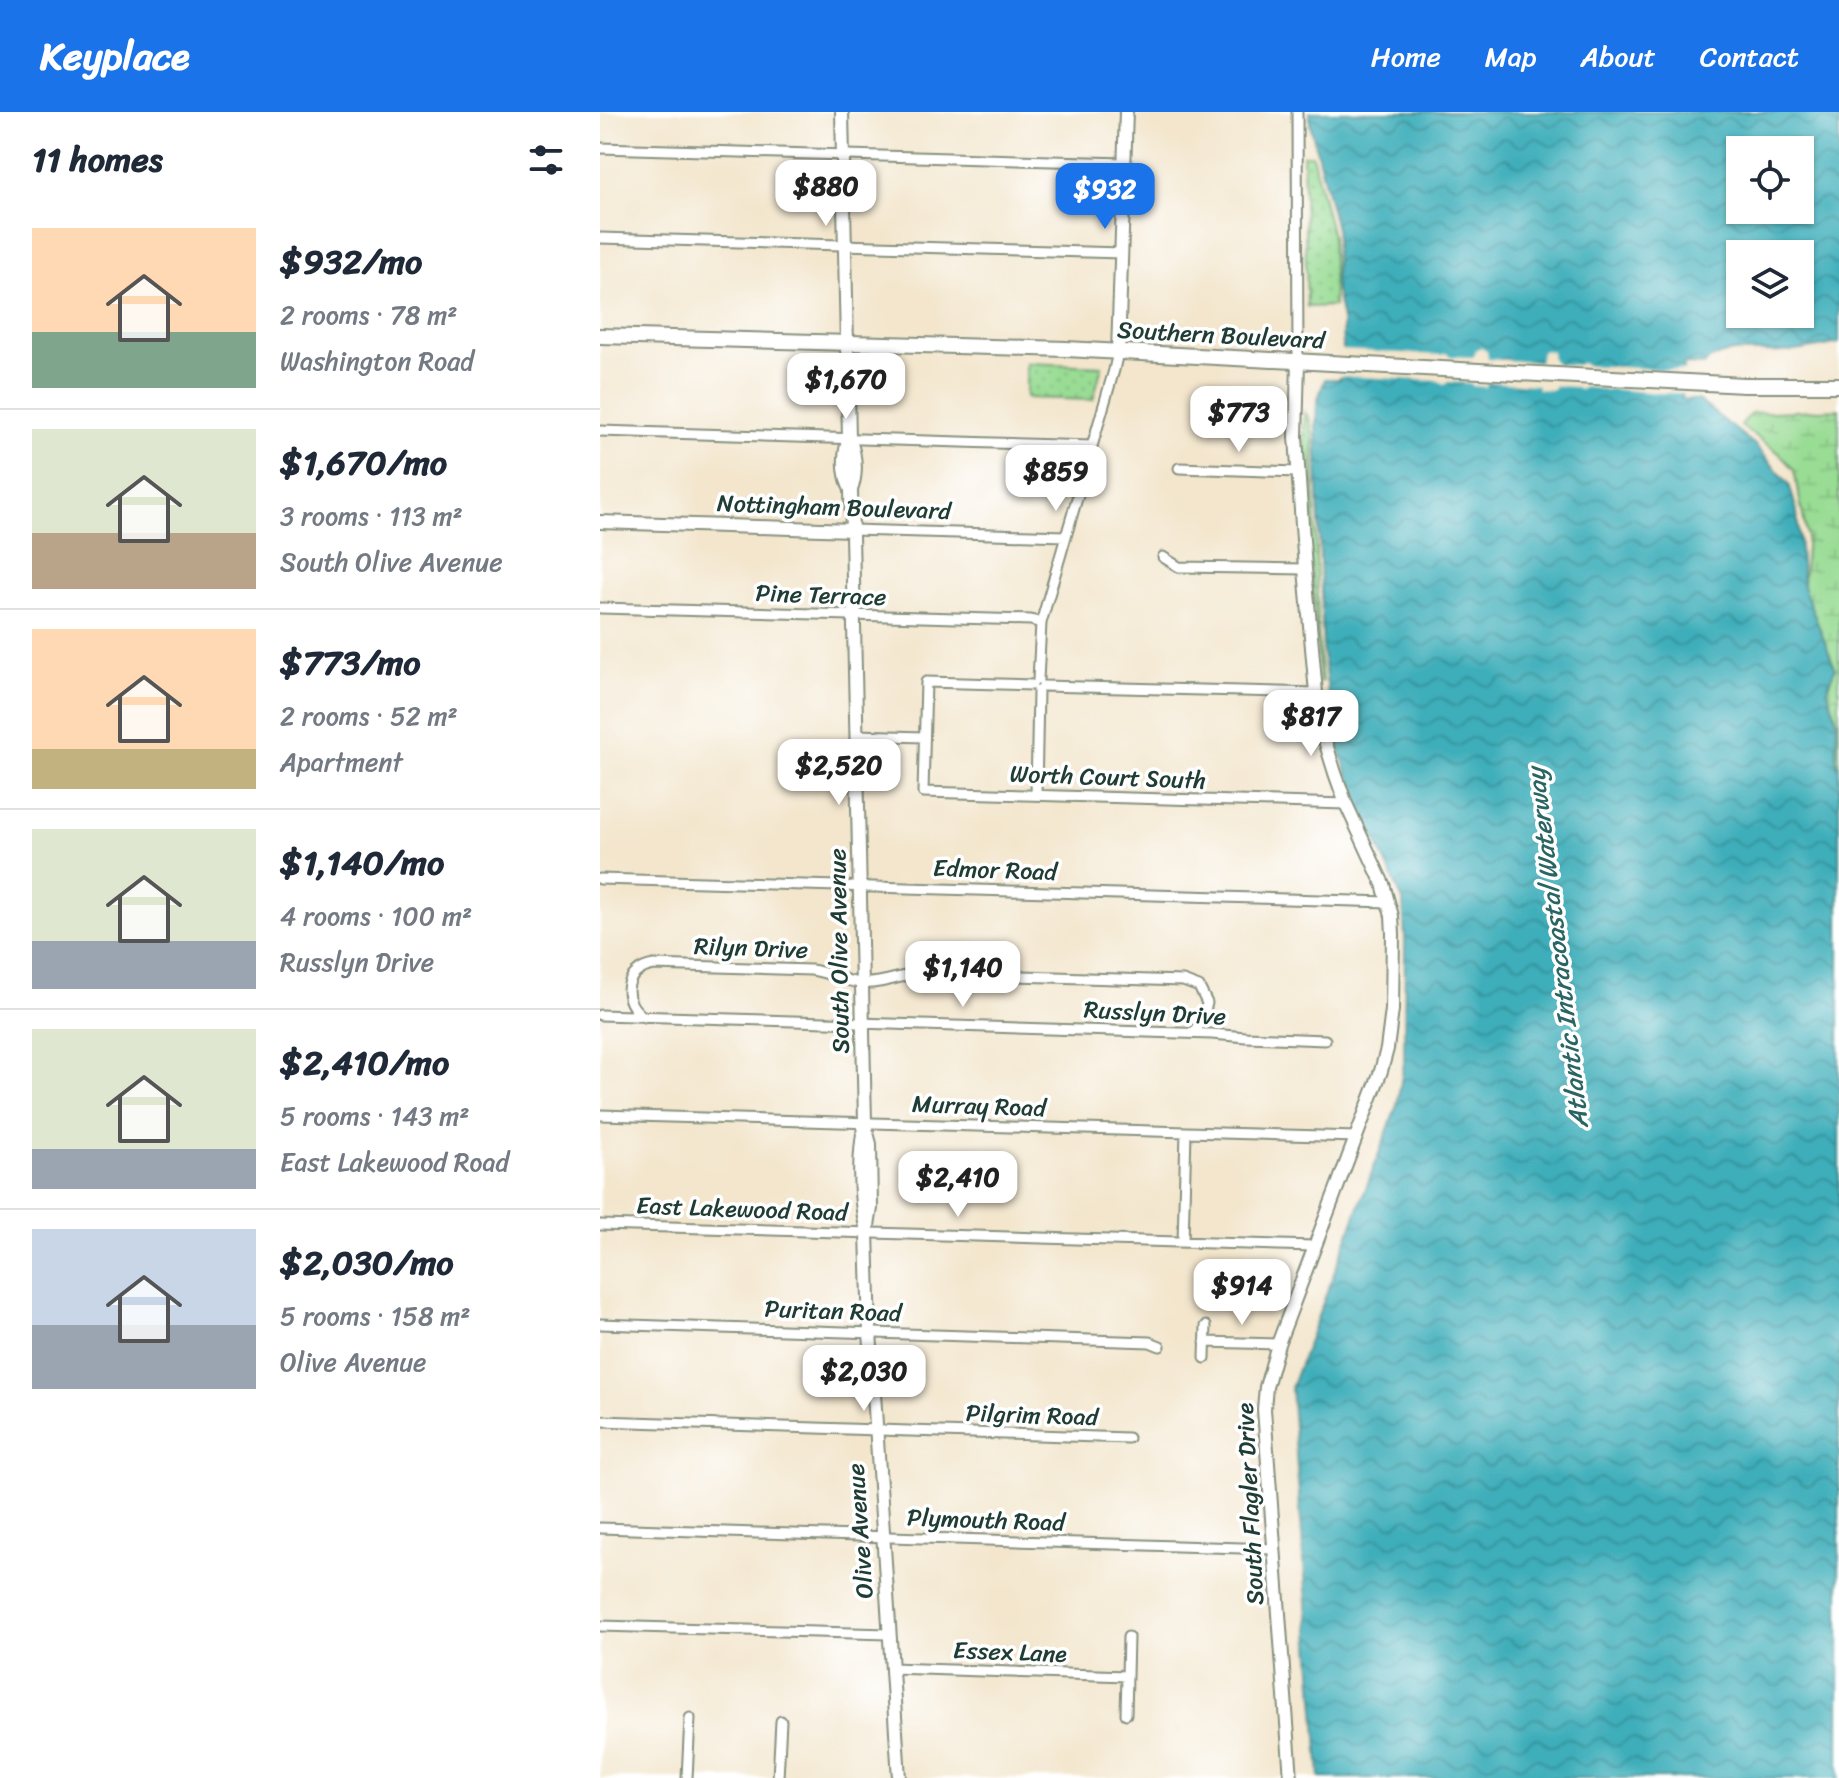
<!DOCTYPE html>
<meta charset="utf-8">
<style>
body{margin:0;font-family:Sriracha,sans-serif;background:#f6f6f7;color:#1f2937;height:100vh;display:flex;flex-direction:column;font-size:30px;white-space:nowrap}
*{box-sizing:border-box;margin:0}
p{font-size:26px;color:#747a83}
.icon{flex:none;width:44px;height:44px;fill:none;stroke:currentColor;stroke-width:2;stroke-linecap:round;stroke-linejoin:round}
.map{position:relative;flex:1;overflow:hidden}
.details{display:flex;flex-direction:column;background:#fff;width:600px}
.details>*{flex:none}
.fabs{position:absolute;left:1126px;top:24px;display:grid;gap:16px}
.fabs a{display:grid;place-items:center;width:88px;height:88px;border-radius:0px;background:#fff;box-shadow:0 2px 6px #0004;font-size:40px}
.price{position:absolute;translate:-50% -68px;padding:0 18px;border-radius:16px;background:#fff;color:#222;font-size:26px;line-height:52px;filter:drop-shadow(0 2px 4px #0008)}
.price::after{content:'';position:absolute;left:50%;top:48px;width:24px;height:18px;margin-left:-12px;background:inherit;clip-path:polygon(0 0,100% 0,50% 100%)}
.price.selected{background:#1a73e8;color:#fff}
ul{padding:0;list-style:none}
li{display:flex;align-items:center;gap:24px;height:200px;padding:0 32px}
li+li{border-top:2px solid #e0e1e3}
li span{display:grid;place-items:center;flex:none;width:224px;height:160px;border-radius:0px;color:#555}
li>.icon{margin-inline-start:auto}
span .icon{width:96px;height:96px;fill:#fffc;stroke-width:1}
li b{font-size:34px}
h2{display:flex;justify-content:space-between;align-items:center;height:96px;padding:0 32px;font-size:34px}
header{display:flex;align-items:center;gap:48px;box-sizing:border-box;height:112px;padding:0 40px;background:#1a73e8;color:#fff}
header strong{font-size:38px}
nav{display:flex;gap:44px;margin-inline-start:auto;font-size:28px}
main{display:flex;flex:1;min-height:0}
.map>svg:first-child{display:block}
.grass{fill:url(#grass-dots);stroke:#5c8c64;stroke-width:2}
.wetland{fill:url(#wetland-marsh);stroke:#5c8c64;stroke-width:2}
.water{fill:url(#water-waves);stroke:#2e7677;stroke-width:2;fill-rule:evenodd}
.pier{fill:#f3e6cd}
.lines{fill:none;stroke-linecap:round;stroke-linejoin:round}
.street-casing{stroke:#899280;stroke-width:13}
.secondary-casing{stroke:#899280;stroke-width:16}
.primary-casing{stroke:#899280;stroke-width:18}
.street{stroke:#fff;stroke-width:9}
.secondary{stroke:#fff;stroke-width:12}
.primary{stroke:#fff;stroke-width:14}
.labels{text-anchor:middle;stroke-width:7;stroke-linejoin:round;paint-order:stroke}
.street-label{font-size:24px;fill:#1f3d34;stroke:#fff}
.water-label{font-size:26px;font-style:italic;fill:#2a6563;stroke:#fff}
</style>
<header>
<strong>Keyplace</strong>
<nav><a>Home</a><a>Map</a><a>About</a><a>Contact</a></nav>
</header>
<main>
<section class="details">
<h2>11 homes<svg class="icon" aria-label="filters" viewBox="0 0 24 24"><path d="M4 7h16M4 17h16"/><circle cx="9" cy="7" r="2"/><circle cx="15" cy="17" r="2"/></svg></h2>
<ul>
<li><span style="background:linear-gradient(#ffd9b3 65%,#7fa58c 0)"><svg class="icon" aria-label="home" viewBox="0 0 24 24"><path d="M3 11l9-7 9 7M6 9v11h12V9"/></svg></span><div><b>$932/mo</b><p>2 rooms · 78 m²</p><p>Washington Road</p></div></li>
<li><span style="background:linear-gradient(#dfe7d0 65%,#b9a48a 0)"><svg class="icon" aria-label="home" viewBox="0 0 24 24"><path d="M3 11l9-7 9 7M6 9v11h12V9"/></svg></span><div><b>$1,670/mo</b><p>3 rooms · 113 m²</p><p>South Olive Avenue</p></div></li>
<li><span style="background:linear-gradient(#ffd9b3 75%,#c2b280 0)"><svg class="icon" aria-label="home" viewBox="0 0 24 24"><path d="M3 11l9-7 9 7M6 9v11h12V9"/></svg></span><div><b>$773/mo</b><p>2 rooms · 52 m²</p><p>Apartment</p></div></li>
<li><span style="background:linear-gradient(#dfe7d0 70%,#9aa5b1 0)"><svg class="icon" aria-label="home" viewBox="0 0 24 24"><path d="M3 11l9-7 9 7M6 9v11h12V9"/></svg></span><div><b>$1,140/mo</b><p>4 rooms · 100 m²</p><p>Russlyn Drive</p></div></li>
<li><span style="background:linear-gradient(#dfe7d0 75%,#9aa5b1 0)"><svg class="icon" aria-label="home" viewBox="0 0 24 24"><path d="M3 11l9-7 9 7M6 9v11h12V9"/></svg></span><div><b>$2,410/mo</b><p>5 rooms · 143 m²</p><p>East Lakewood Road</p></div></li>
<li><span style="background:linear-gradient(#c9d6e8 60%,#9aa5b1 0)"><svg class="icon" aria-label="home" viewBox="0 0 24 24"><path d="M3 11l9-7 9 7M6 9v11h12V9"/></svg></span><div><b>$2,030/mo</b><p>5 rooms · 158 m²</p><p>Olive Avenue</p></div></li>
</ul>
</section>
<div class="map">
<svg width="1239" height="1666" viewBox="0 0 1239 1666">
<defs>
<pattern id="grass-dots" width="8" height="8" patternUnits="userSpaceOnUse" patternTransform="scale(2)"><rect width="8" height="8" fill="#99dc94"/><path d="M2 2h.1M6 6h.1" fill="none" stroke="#83be80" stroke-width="1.8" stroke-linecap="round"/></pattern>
<pattern id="wetland-marsh" width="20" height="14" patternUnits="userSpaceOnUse" patternTransform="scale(2)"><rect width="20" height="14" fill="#99dc94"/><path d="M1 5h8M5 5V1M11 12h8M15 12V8" fill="none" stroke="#83be80"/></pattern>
<pattern id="water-waves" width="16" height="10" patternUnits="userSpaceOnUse" patternTransform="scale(2)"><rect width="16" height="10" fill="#3eaeba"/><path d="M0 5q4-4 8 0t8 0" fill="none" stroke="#338f98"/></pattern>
</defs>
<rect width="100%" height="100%" fill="#fff"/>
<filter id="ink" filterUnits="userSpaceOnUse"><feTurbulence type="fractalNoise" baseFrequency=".0125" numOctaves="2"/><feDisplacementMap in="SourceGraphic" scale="16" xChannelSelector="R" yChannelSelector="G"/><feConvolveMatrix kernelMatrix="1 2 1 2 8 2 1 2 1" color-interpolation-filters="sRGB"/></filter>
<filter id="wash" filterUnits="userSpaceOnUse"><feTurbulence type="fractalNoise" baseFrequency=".006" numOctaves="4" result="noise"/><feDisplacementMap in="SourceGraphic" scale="32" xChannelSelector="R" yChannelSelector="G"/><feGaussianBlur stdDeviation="1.8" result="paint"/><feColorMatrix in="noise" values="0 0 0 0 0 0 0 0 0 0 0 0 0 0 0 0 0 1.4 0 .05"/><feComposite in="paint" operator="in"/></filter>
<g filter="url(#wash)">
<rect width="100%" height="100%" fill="#f3e6cd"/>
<path class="grass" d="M703,43H712L732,124L734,194L707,195Z
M426,251L502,254L493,288L426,286Z
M704,300L709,306L713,323L718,524L722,570H719L705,364Z"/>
<path class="wetland" d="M1239,297V657L1236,647L1237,609L1227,577L1235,556L1203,474L1207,424L1194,358L1179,341L1141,314L1151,301Z"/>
<path class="water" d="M710,0H1239V231C1220,235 1202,239 1183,240C1159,242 1120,233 1104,253L1084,252L1082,287L1098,288L1155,333L1189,372L1197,400L1203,474L1235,556L1227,577L1237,609L1236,647L1239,657V1666H720L691,1276L797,993L804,951L805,827L803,789L752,675L739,636L730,596L723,542L716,316L717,290L725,267H740L743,238L742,208L735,173L736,117L710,12ZM1140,38H1200V98H1140ZM1140,142H1200V202H1140Z"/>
<path class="pier" d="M881,235L887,239L888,247L939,250L941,240L946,238L951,240L952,248L955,249L956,252L976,253L981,251L986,253L1087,259L1086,281H1059L1010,277L1006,278L985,275L980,278L975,275L955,274L954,276L950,278L938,277L937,273L887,270L886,275L873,274L870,271L849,270L843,272L839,269L739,264L741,238L841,243L846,241L850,244L871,245L874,244L875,238Z"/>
</g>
<g filter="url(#ink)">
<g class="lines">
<g class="street-casing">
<path id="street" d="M697,0L698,249
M0,36L525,51
M0,126L522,141
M0,319L492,334
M579,356L698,360
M252,418L466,424
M563,445L579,455L705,457
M0,496L431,508L441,511
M438,568L441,511L514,258L518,240
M432,573L326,570L323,680L746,692
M443,574L716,581
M256,623L324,625
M436,683L438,579
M0,767L789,790
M0,903L612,922L646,925L725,928
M44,905C20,889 23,858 54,853L211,858C229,860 244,870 262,871C280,873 301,863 321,861L583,869L599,875L607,891L603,907L594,921
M0,1003L757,1025
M0,1113L715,1134
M583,1130L586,1020
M0,1212L550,1230L560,1234
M605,1230L678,1232
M605,1246L606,1214
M0,1309L528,1326
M0,1416L674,1437
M0,1514L289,1522
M291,1556L527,1564
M526,1602L528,1525
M87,1666L90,1606
M178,1666L181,1609"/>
</g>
<g class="secondary-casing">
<path id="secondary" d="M242,0L249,326C256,344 257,361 251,378L265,1010C258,1046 259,1085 267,1120
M518,240L526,0
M249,326C243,344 243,361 251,378
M0,410L252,418
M266,1017L270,1032L271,1096L267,1120L270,1220L299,1666
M691,1666L664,1297L666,1275L678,1232L781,959L787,937L792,898L793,822L792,804L783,772L746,692L735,661L726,632L716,581L705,457L696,325L698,249"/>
</g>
<g class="primary-casing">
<path id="primary" d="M0,224L466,237L1144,273H1239"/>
</g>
<use href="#street" class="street"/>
<use href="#secondary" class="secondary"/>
<use href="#primary" class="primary"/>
</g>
</g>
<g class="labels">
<g class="street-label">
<text transform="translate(621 223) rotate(3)" y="8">Southern Boulevard</text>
<text transform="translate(234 395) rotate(2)" y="8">Nottingham Boulevard</text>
<text transform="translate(221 483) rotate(2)" y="8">Pine Terrace</text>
<text transform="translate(508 665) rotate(2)" y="8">Worth Court South</text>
<text transform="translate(395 758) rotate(2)" y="8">Edmor Road</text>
<text transform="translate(151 836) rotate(2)" y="8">Rilyn Drive</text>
<text transform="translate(239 839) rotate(-91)" y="8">South Olive Avenue</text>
<text transform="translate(555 901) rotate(3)" y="8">Russlyn Drive</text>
<text transform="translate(379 994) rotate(2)" y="8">Murray Road</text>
<text transform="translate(142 1097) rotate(2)" y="8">East Lakewood Road</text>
<text transform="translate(233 1199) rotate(2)" y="8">Puritan Road</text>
<text transform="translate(432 1303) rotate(2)" y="8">Pilgrim Road</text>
<text transform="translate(650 1392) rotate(-93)" y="8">South Flagler Drive</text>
<text transform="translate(386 1408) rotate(2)" y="8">Plymouth Road</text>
<text transform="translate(260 1419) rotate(-94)" y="8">Olive Avenue</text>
<text transform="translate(410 1540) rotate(2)" y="8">Essex Lane</text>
</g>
<g class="water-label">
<text transform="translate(957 836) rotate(-97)" y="9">Atlantic Intracoastal Waterway</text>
</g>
</g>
</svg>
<div class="fabs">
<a><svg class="icon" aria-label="locate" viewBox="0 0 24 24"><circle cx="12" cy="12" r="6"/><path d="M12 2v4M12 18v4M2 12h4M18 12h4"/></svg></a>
<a><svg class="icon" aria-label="layers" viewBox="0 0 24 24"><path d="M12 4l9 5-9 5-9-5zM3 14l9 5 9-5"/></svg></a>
</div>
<b class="price" style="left:226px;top:116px">$880</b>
<b class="price selected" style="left:505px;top:119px">$932</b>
<b class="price" style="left:246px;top:309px">$1,670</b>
<b class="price" style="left:639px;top:342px">$773</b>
<b class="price" style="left:456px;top:401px">$859</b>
<b class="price" style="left:711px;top:646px">$817</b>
<b class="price" style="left:239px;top:695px">$2,520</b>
<b class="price" style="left:363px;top:897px">$1,140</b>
<b class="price" style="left:358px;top:1107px">$2,410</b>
<b class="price" style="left:642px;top:1215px">$914</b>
<b class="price" style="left:264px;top:1301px">$2,030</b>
</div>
</main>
